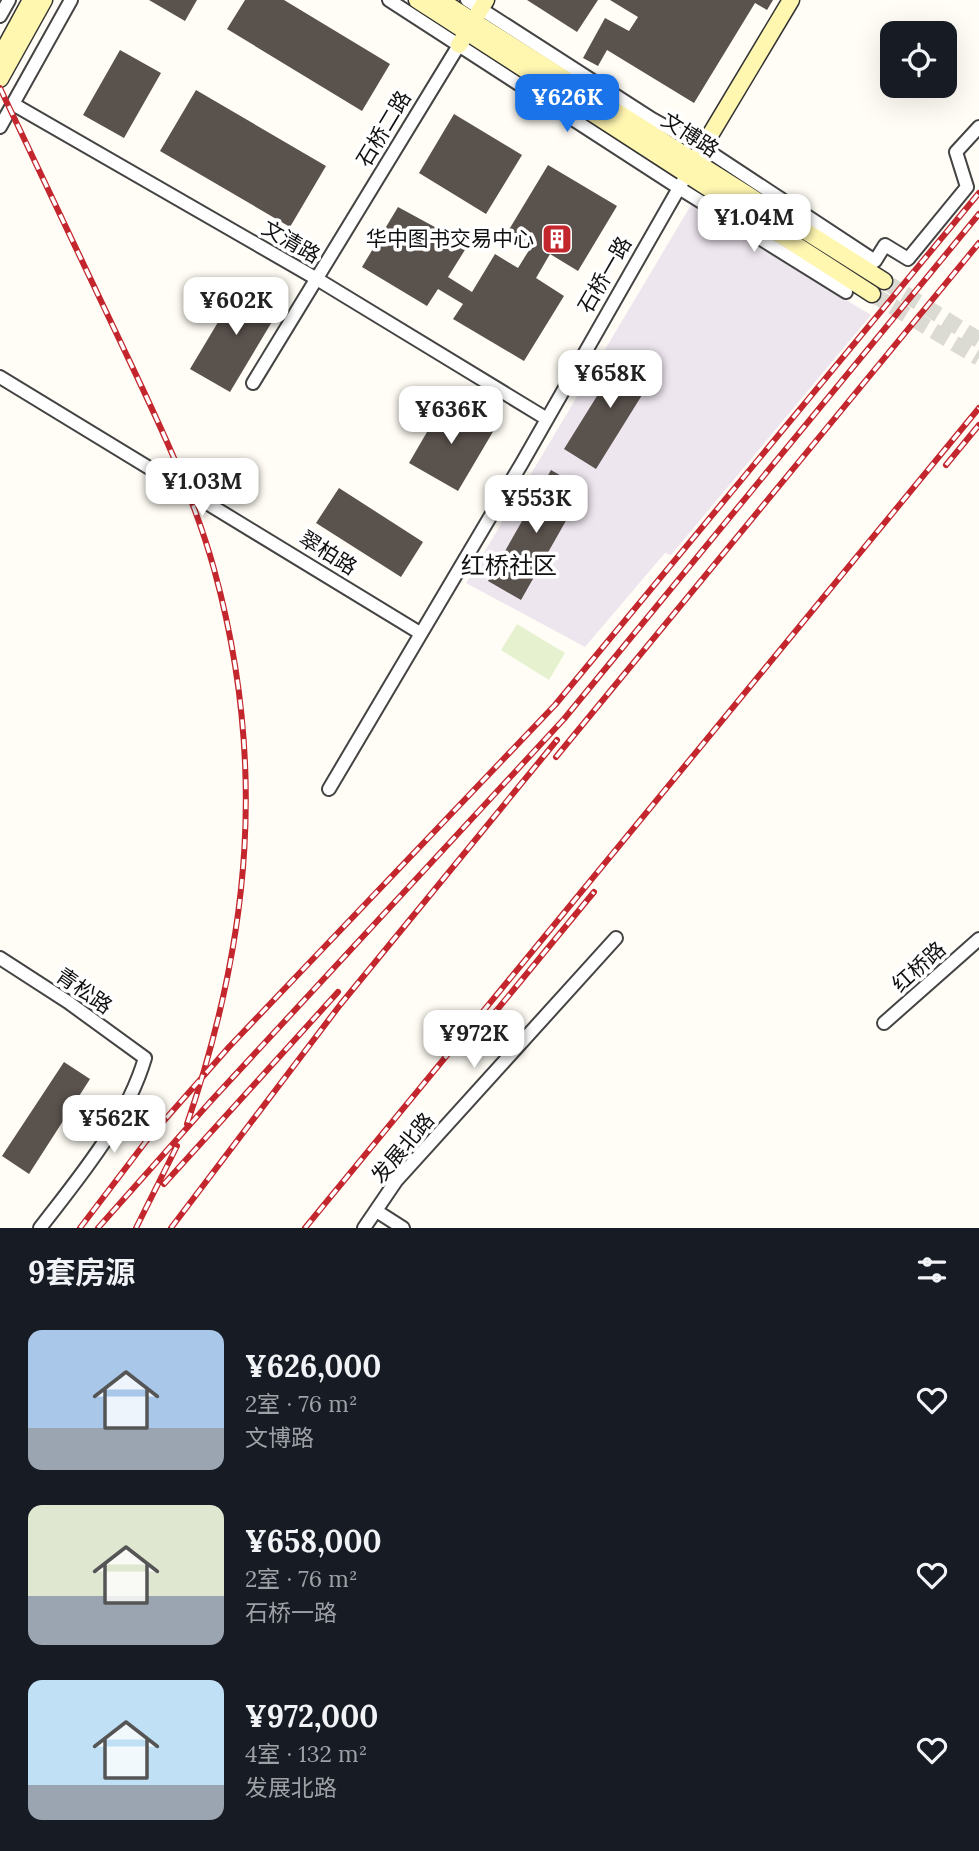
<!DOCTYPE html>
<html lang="zh">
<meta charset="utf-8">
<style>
body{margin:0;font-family:Lora,"Noto Sans SC",serif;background:#242831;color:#f1f3f6;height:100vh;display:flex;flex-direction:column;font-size:26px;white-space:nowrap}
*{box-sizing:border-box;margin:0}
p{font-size:23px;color:#9ea1a6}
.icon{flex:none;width:38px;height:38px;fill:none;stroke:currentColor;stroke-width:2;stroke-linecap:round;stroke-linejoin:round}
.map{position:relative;height:1228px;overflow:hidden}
.drawer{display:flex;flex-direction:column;background:#171b24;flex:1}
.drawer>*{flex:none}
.fabs{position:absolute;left:880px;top:21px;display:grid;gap:14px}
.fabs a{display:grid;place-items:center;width:77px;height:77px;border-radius:14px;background:#171b24;box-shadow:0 7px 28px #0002;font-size:35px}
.price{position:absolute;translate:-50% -60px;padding:0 16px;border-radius:14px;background:#fff;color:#222;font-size:23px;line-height:46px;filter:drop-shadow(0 2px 4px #0008)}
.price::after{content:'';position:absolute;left:50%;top:42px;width:21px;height:16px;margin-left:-10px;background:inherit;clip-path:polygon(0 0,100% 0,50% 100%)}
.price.selected{background:#1a73e8;color:#fff}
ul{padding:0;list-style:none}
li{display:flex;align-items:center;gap:21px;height:175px;padding:0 28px}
li span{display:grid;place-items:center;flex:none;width:196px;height:140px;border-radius:14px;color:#555}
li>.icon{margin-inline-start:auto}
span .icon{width:84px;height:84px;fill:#fffc;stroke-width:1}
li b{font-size:30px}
h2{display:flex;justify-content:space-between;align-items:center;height:84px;padding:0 28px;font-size:30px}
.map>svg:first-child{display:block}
.industrial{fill:#eee6ef}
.pitch{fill:#e6f2cf}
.building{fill:#5a524d}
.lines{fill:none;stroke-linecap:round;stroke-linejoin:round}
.secondary-tunnel{stroke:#dbdad3;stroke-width:16;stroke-dasharray:16 8;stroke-linecap:butt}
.street-casing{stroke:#444;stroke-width:16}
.secondary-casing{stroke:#333;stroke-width:19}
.street{stroke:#fff;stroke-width:12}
.secondary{stroke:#fff6b0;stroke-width:16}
.rail-casing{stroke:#c4262e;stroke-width:6}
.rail{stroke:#fff;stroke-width:3.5;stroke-dasharray:10;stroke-linecap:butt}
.labels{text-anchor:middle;stroke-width:7;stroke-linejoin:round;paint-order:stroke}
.street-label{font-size:21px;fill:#111;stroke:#fff}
.poi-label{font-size:21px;fill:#111;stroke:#fff;text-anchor:end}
.quarter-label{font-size:24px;fill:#111;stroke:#fff}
</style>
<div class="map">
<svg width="979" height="1228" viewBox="0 0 979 1228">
<rect width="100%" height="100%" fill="#fffdf5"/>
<path class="industrial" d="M691,205L871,315L671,555L665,553L585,647L466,583Z"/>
<path class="pitch" d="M517,624L565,653L549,680L501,650Z"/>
<path class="building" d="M149,0H197L185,21Z
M245,0H284L390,64L362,111L227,29Z
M527,0H598L577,32Z
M610,0H773L767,10L755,3L694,103L607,50L598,66L583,58L605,18L629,31L638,17Z
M120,50L161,73L124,138L83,115Z
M196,90L326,166L290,227L160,151Z
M454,114L522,155L486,214L419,173Z
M548,165L617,206L578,271L550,254L536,278L564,296L524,361L453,319L463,304L438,289L427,306L362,267L398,207L468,245L448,277L472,292L495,254L518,268L531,247L507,233Z
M242,282L282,305L230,392L190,369Z
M625,351L657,371L596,469L564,449Z
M445,401L494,430L458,491L409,463Z
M551,470L584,489L521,600L488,581Z
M339,488L423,542L401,577L316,523Z
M64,1062L90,1079L29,1174L2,1156Z"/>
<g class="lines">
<path class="secondary-tunnel" d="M884,281L979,340
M872,294L979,358"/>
<g class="street-casing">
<path id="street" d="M389,0L679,188L846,292
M467,0L652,119L702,147L875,261L885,245L908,259L967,187L956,152L979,127
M0,16L9,0
M13,104L317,279L547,419
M0,127L71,0
M0,377L420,633
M253,383L459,45
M329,789L522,463L687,174
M0,958L68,1002L145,1058C126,1122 80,1176 40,1228
M884,1023L979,939
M378,1212L403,1228
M364,1228L396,1181L616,938"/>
</g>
<g class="secondary-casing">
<path id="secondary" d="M417,0L872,294
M440,0L884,281
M459,45L486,0
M0,57L31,0
M0,79L44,0
M688,172L791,0"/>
</g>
<use href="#street" class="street"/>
<use href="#secondary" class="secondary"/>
<g class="rail-casing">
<path id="rail" d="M0,88C40,172 80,257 120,341C155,415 192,490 214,569C267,761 251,937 187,1124
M946,465L979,425
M556,757L979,243
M478,1033L594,892
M164,1184L338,992
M80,1228L147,1140L229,1047L555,705L979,193
M98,1228L210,1102L564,719L979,214
M136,1228L177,1146
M171,1228L340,1005L557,740
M305,1228L979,408"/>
</g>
<use href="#rail" class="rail"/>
</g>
<defs>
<g id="building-square" transform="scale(1.575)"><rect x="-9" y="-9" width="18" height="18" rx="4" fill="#c4262e" stroke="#fff"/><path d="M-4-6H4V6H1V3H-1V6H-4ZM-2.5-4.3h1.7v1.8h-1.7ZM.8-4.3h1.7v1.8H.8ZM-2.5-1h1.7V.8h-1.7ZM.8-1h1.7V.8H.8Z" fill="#fff"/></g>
</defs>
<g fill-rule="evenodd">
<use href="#building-square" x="557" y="239"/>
</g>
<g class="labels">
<g class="street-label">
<text transform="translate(384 129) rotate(-59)" y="7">石桥二路</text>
<text transform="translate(690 135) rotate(33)" y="7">文博路</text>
<text transform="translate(291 242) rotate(30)" y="7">文清路</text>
<text transform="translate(605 275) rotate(-60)" y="7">石桥一路</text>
<text transform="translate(328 553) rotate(32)" y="7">翠柏路</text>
<text transform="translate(919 967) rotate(-42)" y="7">红桥路</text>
<text transform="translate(84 991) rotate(35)" y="7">青松路</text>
<text transform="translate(403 1148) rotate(-50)" y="7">发展北路</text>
</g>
<g class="poi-label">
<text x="534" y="246">华中图书交易中心</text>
</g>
<g class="quarter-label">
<text x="509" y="574">红桥社区</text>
</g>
</g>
</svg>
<div class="fabs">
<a><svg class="icon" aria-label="locate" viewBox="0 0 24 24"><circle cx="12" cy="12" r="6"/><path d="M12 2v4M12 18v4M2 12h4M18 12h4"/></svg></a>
</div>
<b class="price selected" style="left:567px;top:134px">¥626K</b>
<b class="price" style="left:754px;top:254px">¥1.04M</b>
<b class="price" style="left:236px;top:337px">¥602K</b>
<b class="price" style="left:610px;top:410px">¥658K</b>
<b class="price" style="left:451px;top:446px">¥636K</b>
<b class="price" style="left:202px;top:518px">¥1.03M</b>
<b class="price" style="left:536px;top:535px">¥553K</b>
<b class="price" style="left:474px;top:1070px">¥972K</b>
<b class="price" style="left:114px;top:1155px">¥562K</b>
</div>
<section class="drawer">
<h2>9套房源<svg class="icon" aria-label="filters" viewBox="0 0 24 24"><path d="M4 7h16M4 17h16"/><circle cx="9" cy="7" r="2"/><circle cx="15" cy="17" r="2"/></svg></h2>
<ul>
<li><span style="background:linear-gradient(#a9c7e8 70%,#9aa5b1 0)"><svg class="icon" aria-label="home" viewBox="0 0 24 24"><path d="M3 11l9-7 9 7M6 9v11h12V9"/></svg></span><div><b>¥626,000</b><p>2室 · 76 m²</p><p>文博路</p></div><svg class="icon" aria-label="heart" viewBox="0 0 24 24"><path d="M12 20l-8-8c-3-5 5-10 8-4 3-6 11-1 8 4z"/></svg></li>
<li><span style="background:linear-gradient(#dfe7d0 65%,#9aa5b1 0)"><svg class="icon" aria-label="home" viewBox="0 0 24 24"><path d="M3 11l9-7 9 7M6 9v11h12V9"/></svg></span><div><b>¥658,000</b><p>2室 · 76 m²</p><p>石桥一路</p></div><svg class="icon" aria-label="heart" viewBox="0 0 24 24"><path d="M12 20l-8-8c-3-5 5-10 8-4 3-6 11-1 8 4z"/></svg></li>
<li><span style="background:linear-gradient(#bfe0f5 75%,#9aa5b1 0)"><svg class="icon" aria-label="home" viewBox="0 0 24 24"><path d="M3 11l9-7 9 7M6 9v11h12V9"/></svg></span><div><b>¥972,000</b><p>4室 · 132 m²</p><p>发展北路</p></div><svg class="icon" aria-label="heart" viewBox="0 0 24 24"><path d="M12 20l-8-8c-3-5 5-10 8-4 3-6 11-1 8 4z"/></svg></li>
</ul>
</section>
